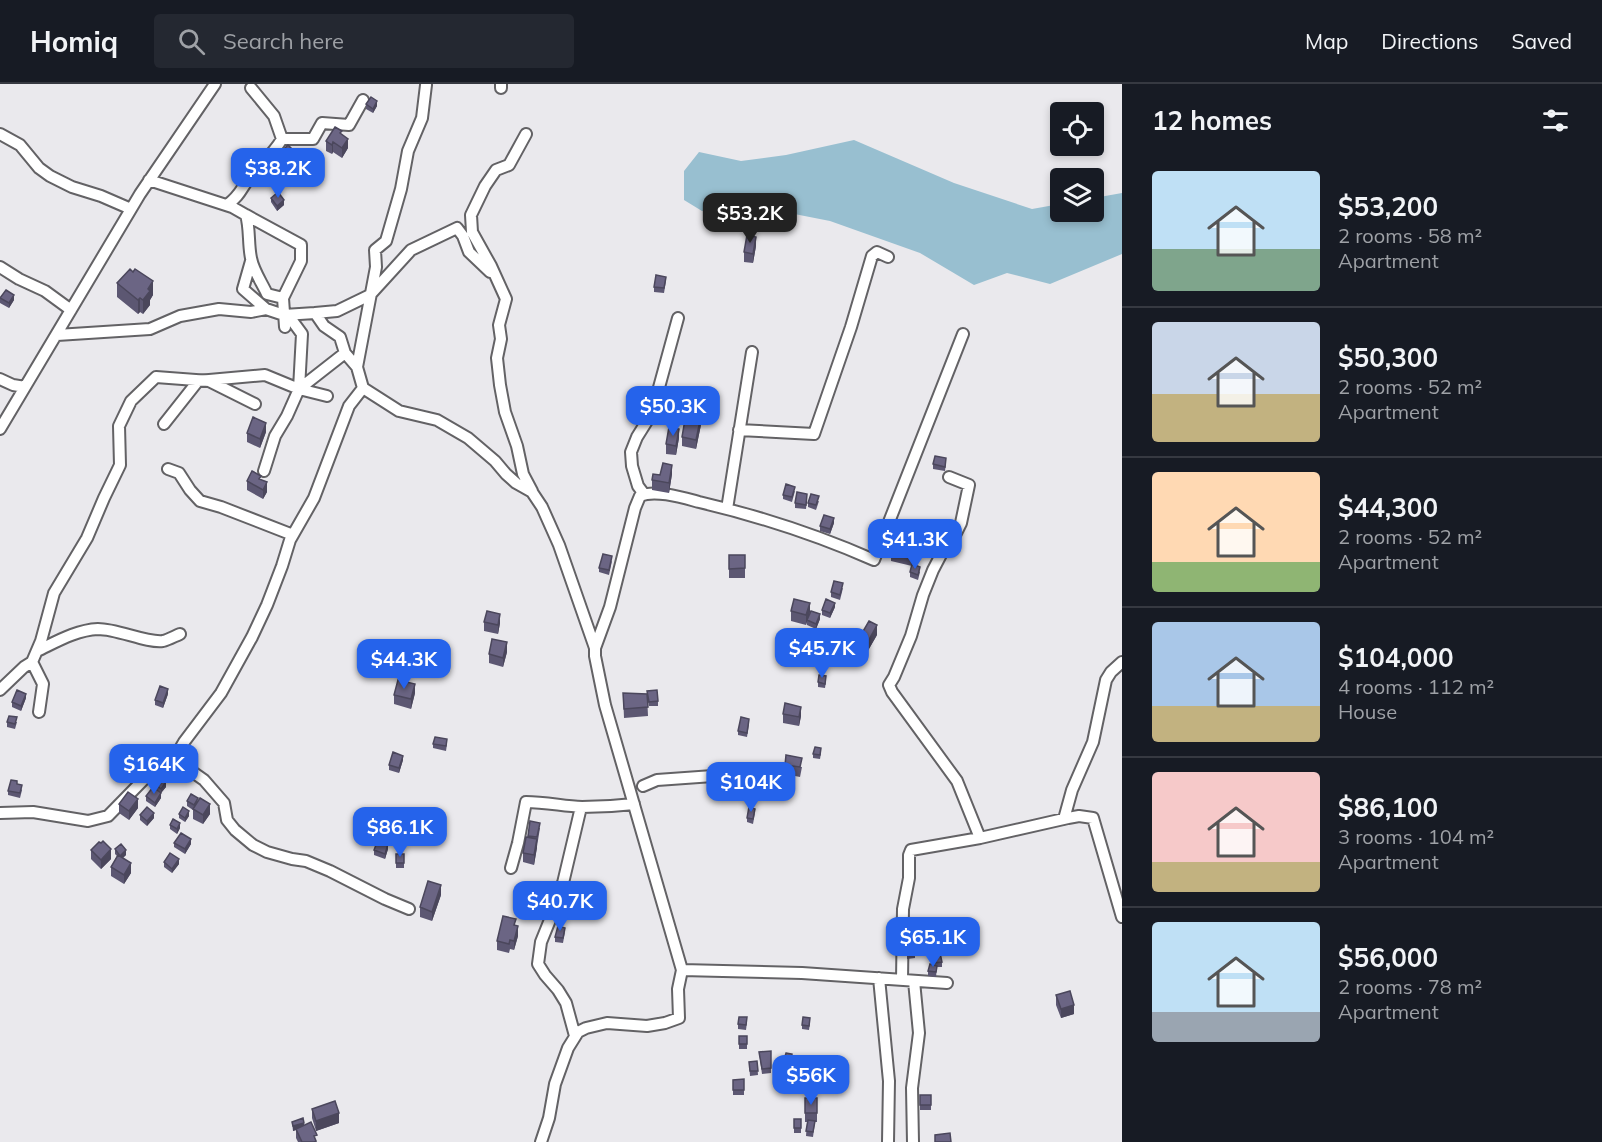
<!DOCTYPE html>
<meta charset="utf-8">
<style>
body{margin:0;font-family:Mulish,sans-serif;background:#242831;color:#f1f3f6;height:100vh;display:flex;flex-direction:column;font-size:22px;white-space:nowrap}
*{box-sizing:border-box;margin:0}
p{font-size:20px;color:#9ea1a6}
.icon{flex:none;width:33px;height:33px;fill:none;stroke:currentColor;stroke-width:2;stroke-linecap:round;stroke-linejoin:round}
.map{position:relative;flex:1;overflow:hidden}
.details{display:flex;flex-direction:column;background:#171b24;width:480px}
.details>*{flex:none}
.buttons{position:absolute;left:1050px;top:18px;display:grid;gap:12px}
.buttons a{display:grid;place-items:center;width:54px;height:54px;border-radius:6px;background:#171b24;box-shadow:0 3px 9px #0003;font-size:30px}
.price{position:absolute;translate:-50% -51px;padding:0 14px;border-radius:12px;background:#2563eb;color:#fff;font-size:20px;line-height:39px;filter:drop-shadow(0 2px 3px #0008)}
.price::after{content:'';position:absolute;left:50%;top:36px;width:18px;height:14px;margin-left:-9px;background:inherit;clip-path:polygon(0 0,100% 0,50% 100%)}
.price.current{background:#222;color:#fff}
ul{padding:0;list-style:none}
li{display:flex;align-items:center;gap:18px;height:150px;padding:0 30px}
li+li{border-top:2px solid #363941}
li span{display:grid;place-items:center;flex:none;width:168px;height:120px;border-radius:6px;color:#555}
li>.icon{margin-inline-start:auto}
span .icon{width:72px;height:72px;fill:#fffc;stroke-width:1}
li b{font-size:26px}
h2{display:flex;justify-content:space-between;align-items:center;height:72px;padding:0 30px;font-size:26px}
header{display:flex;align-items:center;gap:36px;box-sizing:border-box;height:84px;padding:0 30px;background:#171b24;border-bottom:2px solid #363941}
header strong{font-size:28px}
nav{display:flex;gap:33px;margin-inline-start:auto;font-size:21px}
.search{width:420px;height:54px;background:#242831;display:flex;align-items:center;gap:15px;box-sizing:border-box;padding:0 21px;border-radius:6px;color:#9ea1a6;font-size:22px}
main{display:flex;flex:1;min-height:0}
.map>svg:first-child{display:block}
.water{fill:#98bfd0}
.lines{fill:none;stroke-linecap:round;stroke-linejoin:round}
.street-casing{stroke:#636265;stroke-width:14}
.street{stroke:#fff;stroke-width:10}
.wall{fill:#5c5772}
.shaded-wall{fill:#4b475c}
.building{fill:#6b6584;stroke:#4b475c;stroke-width:1.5}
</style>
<header>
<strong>Homiq</strong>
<div class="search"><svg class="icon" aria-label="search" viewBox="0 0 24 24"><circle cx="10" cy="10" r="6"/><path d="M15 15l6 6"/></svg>Search here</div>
<nav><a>Map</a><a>Directions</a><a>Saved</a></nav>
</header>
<main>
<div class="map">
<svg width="1122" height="1058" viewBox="0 0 1122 1058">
<rect width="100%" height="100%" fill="#eae9ed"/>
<path class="water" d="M854,56L954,99L1032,125L1060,120V128H1094V114L1122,109V170L1050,200L1007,189L974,201L920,169L830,137L769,125L702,127L684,116V87L699,68L741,77L786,71Z"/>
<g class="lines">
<g class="street-casing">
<path id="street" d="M251,4L274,32L282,55
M501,4V0
M0,50L20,61L39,84L50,92L72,103L101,112L131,125
M526,50L509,81L496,86L485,102L471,131L472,148L491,182L506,215L499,241L501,255L497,274L500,301L505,328L517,362L523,390L532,407
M149,96L232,123L246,131C250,144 248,160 251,174C253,186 262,199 267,210L283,214L285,243
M227,121C241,111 241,104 251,92C262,79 273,70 282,55H313L322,39L349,41L363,16
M246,131L301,161V177L283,214
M251,177L243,205L266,225
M0,183L19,195L45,207L71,226
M315,229L337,227L370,211L411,166L457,144L463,152L469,168L490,188
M57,251L150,245L180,232L219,225L251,228L266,225L284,231L315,229L324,242L340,253L345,269L357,283L363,304L399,327L437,336L468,354L495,377L506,390L516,399L532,408L542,423L559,461L595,564
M357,283L376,183L375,166L386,157L401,105L408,67L422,34L426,1
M0,295L13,301L25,303
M299,305L345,269
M164,340L198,297L265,291L299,305L327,312
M0,345L140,110L215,0
M739,346L814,350L851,243L872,172L877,168L888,173
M168,385L179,389L190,406L200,417L221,423L293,451
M264,387L275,352L287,332L299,305L302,250L288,231
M949,393L969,401L961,439L955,451L945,463L933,486L923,511L911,552L894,593L889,601L892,608L957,697L980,754L1068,734L1079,732L1093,734L1122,833
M644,410L638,402L632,382L631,368L637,353L652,329L678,234
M727,425L752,268
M37,567C56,558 76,546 98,545C118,545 146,559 163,557C168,556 175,552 180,550
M32,578L43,600L39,628
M0,606L24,583L32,578L41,557L54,509L87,454L104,414L120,381L119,342L131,317L156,293L209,297L255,320
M174,675L204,696L224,719L227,736L235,746L253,761L267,768L292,775L306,777L330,787L385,815L409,825
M643,702L657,696L727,691
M0,729L33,728L88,737L108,732L152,687L174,675L184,658L221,609L252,553L267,521L282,482L290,456L314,414L349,322L363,304
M1064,735L1072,706L1093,658L1106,596L1111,588L1122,578
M511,784L518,759L526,718C545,718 563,722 582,723C600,723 617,722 634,720
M682,886L802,889L947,899
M879,894L889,997L888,1058
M902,896L903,825L909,794V771L911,766L980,754
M575,952L566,919L558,906L545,891L538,880L541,858L554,826L563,799L581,723
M541,1058L549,1034L555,1000L568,964L578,948L586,944L607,939L647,942L665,939L679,934L678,905L682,886L605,621L595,572V564L610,523L635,424L640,412C655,405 684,414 699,418C759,432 817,451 874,476L963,250
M913,1058L912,1004L919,949L914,897"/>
</g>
<use href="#street" class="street"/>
</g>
<path class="wall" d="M366,20L377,22L373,29L366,25Z
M342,50L348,64L342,74L333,68L332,70L326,67V57Z
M282,67L293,70L287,76L282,71Z
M271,114L284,121L277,127L271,118Z
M751,137L750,149L743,148V144Z
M756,162L753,179L744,178V168Z
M666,197L664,209L654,208V203Z
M117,199L153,211L150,216V221L143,230L140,228L138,230L117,213Z
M0,214L14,216L9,224L0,219Z
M702,336L696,365L682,362V353Z
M266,348L260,364L247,358V349Z
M679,354L676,371L666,370V360Z
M946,379L945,387L933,385V380Z
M672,390L669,409L652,406V396L660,391Z
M261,396L267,408L263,415L247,406V397Z
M795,407L792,418L783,415V411Z
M807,414L806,425L795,424V419Z
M819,417L816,426L808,423V419Z
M834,439L830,450L820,447V442Z
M891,467L917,469L914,481L920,488L918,496L910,493V488L912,482L891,477Z
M729,471H745V494H729Z
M612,477L609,491L599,488V484Z
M843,504L840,516L831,513V508Z
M835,523L830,534L822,531V526Z
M791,527L810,528L808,535H820L816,545L807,541V537L806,541L791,537Z
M484,538L500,539L498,550L484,547Z
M877,551L866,570L858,566V556Z
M507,568L503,583L489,579V570Z
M791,572L788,583L780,581V577Z
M409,579L407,590L397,587V583Z
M826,597L825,604L818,603V598Z
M415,609L411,625L394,620V611Z
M623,609L647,610L648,632L624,634Z
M168,610L163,624L155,621V616Z
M647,611L658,617V622H649Z
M26,614L21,627L12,623V618Z
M783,630L801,632L799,642L783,639Z
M7,638H17L15,645L7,643Z
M749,640L747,653L738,651V647Z
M433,660H447L446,667L433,664Z
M821,669L820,675L813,674V670Z
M403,676L399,689L389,686V681Z
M785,681L802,683L800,693L785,690Z
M165,689L176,693L172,699L165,694Z
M153,698L166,703L161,709L153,702Z
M17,700L22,706L20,714L8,711V707Z
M146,712L161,714L155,723L146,717Z
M187,717L198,718L210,730L203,740L193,735V726L187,722Z
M119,720L138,724L129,736L119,729Z
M755,729L753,740L747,738V734Z
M179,730L189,732L185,738L179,734Z
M140,731L154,734L147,742L140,736Z
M530,737L540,744L534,781L523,778V769L528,753Z
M170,741L180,744L177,750L170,745Z
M174,759L191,760L185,770L174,763Z
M115,765L126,771L123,774L131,789L124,800L111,792V783L117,772L115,770Z
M388,765L385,775L374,771V766Z
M91,766L111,775L101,785L91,775Z
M404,770V784H396V779Z
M164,778L179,780L172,789L164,783Z
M441,811L432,837L420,833V823Z
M516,842L518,852L514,866L510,865L509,869L497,866V857Z
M565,848L563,859L555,858V853Z
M914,855L913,862H915V874L907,875V857Z
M932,870L942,878V883H937L936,893L928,892V887L934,881Z
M1056,911L1074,930L1061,934L1056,921Z
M747,938L746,946L738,945V940Z
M810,939L809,946L802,945V941Z
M739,952H747V965H739Z
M771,967V989L762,990L759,968Z
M792,975L791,982L784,980V976Z
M757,977L758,991L750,992L749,978Z
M802,991V1003L792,1004L791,992Z
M744,995V1011H733V996Z
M920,1011H931V1026H920Z
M805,1014H817V1038H815L813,1053L806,1052L807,1038H805Z
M312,1025L339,1039L316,1047L312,1034Z
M794,1035H801V1049H794Z
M292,1038L304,1041L317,1058H298L296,1054V1046L293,1047Z"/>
<path class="shaded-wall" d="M377,17V22L373,29V25Z
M348,55V64L342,74V64Z
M333,58V68L332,70V61Z
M293,66V70L287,76V71Z
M284,116V121L277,127V122Z
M756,153V162L753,179V170Z
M153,197V211L150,216V221L143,230V216L148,205Z
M14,211V216L9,224V219Z
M140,214V228L138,230V216Z
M702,327V336L696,365V356Z
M266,339V348L260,364V355Z
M679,345V354L676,371V362Z
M672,381V390L669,409V399Z
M267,398V408L263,415V406Z
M834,434V439L830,450V445Z
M917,460V469L914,483V473Z
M810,519V528L806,541V531Z
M835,519V523L830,534V529Z
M500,530V539L498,550V541Z
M820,530V535L816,545V540Z
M877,541V551L866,570V561Z
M507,558V568L503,583V574Z
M415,600V609L411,625V615Z
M168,605V610L163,624V619Z
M26,610V614L21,627V622Z
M801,623V632L799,642V633Z
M403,672V676L399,689V684Z
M176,688V693L172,699V694Z
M166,698V703L161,709V705Z
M161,709V714L155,723V719Z
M138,715V724L129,736V727Z
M210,720V730L203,740V731Z
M189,727V732L185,738V734Z
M154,729V734L147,742V737Z
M180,739V744L177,750V745Z
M191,755V760L185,770V765Z
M537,755V764L534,781V771Z
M388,760V765L385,775V770Z
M111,765V775L101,785V776Z
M126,766V771L120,776V772Z
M179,775V780L172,789V785Z
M131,779V789L124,800V791Z
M441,801V811L432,837V828Z
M518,842V852L514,866V857Z
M1074,921V930L1061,934V925Z
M339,1029V1039L316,1047V1037Z
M304,1039V1043L293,1047V1042Z"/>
<path class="building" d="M371,13L377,17L373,25L366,20Z
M335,43L342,47L340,49L348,55L342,64L333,58L332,61L326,57Z
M288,61L293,66L287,71L282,67Z
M278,108L284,116L277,122L271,114Z
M744,132H751L750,144H743Z
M747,151L756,153L753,170L744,168Z
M130,185L133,188L135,185L153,197L148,205L150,207L143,216L140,214L138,216L117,199Z
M656,191L666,193L664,204L654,203Z
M6,206L14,211L9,219L0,214Z
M687,324L702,327L696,356L682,353Z
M253,333L266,339L260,355L247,349Z
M669,343L679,345L676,362L666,360Z
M935,372L946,374L945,383L933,380Z
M663,379L672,381L669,399L652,396L653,390L660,391Z
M252,387L261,392L259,395L267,398L263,406L247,397Z
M786,400L795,403L792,413L783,411Z
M797,408L807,410L806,421L795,419Z
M811,410L819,412L816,421L808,419Z
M824,431L834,434L830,445L820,442Z
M904,452L912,454L911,458L917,460L914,473L891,467L895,454L902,456Z
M603,470L612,472L609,486L599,484Z
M729,471H745V484L729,485Z
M912,480L920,483L918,491L910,488Z
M834,497L843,499L840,511L831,508Z
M794,515L810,519L806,531L791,527Z
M826,515L835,519L830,529L822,526Z
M487,527L500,530L498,541L484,538Z
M811,527L820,530L816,540L807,536Z
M869,537L877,541L866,561L858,556Z
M492,555L507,558L503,574L489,570Z
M782,566L791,567L788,578L780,577Z
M400,572L409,575L407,585L397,583Z
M819,591L826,592L825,600L818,598Z
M398,596L415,600L411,615L394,611Z
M160,602L168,605L163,619L155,616Z
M17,606L26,610L21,622L12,618Z
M657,606L658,617L649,618L647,607Z
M623,609L647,610L648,623L624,625Z
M785,619L801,623L799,633L783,630Z
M9,632L17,633L15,640L7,638Z
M741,633L749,635L747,649L738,647Z
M435,653L447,655L446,662L433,660Z
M815,663L821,664L820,671L813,670Z
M393,668L403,672L399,684L389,681Z
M786,671L802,674L800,683L785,681Z
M169,684L176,688L172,694L165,689Z
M157,692L166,698L161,705L153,698Z
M11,696L17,697V700L22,701L20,709L8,707Z
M153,703L161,709L155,719L146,712Z
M128,708L138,715L129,727L119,720Z
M191,710L198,714L194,721L187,717Z
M200,714L210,720L203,731L193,725Z
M147,723L154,729L147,737L140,731Z
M183,723L189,727L185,734L179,730Z
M749,723L755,725L753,735L747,734Z
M173,735L180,739L177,745L170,741Z
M530,737L540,739L537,753L528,752Z
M181,749L191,755L185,765L174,759Z
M526,753L537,755L534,771L523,769Z
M378,756L388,760L385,770L374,766Z
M103,757L111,765L101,776L91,766L99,758L101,759Z
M121,760L126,766L120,772L115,765Z
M170,769L179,775L172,785L164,778Z
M396,770H404V779H396Z
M118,771L131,779L124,791L111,783Z
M428,797L441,801L432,828L420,823Z
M503,832L516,835L514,841L518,842L514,857L510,856L509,860L497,857Z
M558,842L565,844L563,854L555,853Z
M908,849L914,850L912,858L907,857Z
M907,862H915V869L907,870Z
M940,869L942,878L934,879L932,870Z
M930,880L937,882L936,888L928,887Z
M1070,907L1074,921L1061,925L1056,911Z
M739,933H747L746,941L738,940Z
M803,933L810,934L809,942L802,941Z
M739,952H747V960H739Z
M771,967V984L762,985L759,968Z
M786,969L792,970L791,977L784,976Z
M757,977L758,987H750L749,978Z
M802,991V998L792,999L791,992Z
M744,995V1006H733V996Z
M920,1011H931V1021H920Z
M805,1014H817V1029H805Z
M335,1017L339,1029L316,1037L312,1025Z
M303,1034L304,1039L293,1042L292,1038Z
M794,1035H801V1044H794Z
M808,1036L815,1037L813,1048L806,1047Z
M311,1038L317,1051L314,1052L316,1057L314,1058H302L296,1045Z
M950,1049L951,1058H935V1051Z"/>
</svg>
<div class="buttons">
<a><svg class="icon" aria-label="locate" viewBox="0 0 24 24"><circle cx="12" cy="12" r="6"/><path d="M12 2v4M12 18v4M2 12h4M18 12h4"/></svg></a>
<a><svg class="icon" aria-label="layers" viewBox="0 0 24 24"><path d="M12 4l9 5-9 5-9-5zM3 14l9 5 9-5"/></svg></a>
</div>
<b class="price" style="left:278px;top:115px">$38.2K</b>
<b class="price current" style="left:750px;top:160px">$53.2K</b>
<b class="price" style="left:673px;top:353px">$50.3K</b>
<b class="price" style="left:915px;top:486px">$41.3K</b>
<b class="price" style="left:822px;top:595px">$45.7K</b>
<b class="price" style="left:404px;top:606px">$44.3K</b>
<b class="price" style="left:154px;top:711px">$164K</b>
<b class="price" style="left:751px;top:729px">$104K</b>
<b class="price" style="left:400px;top:774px">$86.1K</b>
<b class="price" style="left:560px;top:848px">$40.7K</b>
<b class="price" style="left:933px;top:884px">$65.1K</b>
<b class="price" style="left:811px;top:1022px">$56K</b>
</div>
<section class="details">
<h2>12 homes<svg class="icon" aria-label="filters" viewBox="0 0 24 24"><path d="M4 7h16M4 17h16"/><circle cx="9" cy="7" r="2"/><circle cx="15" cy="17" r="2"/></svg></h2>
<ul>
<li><span style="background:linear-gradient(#bfe0f5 65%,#7fa58c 0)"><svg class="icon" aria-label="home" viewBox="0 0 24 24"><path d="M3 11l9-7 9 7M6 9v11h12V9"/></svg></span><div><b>$53,200</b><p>2 rooms · 58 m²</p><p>Apartment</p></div></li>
<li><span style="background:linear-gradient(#c9d6e8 60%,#c2b280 0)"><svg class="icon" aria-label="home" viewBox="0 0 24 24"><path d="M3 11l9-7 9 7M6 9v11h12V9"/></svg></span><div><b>$50,300</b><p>2 rooms · 52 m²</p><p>Apartment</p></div></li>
<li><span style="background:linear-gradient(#ffd9b3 75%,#8fb573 0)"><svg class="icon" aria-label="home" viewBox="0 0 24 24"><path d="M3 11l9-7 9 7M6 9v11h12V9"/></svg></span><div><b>$44,300</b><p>2 rooms · 52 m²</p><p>Apartment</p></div></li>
<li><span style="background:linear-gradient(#a9c7e8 70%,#c2b280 0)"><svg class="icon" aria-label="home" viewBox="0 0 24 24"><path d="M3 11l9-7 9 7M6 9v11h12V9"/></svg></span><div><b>$104,000</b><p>4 rooms · 112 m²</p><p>House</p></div></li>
<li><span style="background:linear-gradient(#f6c9c9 75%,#c2b280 0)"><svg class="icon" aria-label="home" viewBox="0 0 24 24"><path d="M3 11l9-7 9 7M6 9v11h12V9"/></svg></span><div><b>$86,100</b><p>3 rooms · 104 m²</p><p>Apartment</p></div></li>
<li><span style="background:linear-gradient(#bfe0f5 75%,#9aa5b1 0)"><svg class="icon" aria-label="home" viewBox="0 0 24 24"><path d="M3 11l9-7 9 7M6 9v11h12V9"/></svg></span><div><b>$56,000</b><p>2 rooms · 78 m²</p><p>Apartment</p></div></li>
</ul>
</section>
</main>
